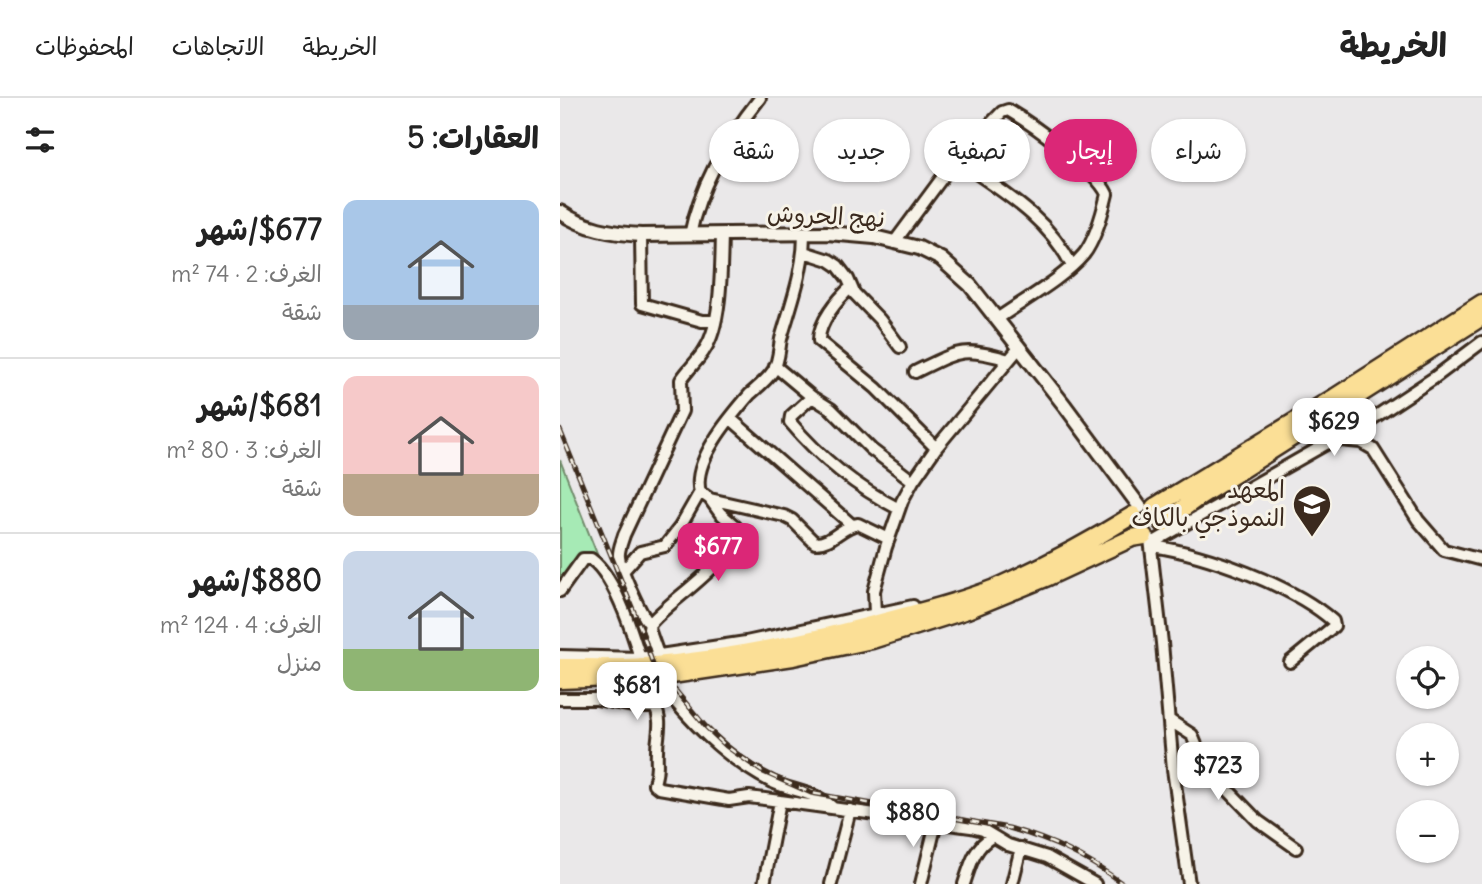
<!DOCTYPE html>
<html lang="ar">
<meta charset="utf-8">
<style>
body{margin:0;font-family:Delius,"Playpen Sans Arabic",sans-serif;background:#f2f2f2;color:#222;direction:rtl;height:100vh;display:flex;flex-direction:column;font-size:26px;white-space:nowrap}
*{box-sizing:border-box;margin:0}
p{font-size:23px;color:#767676}
.icon{flex:none;width:38px;height:38px;fill:none;stroke:currentColor;stroke-width:2;stroke-linecap:round;stroke-linejoin:round}
.map{position:relative;flex:1;overflow:hidden;direction:ltr}
.side{display:flex;flex-direction:column;background:#fff;width:560px}
.side>*{flex:none}
.guide{position:absolute;left:21px;top:21px;width:665px;height:63px;direction:rtl;display:flex;gap:14px}
.controls{position:absolute;left:836px;top:548px;display:grid;gap:14px}
.controls a{display:grid;place-items:center;width:63px;height:63px;border-radius:50%;background:#fff;box-shadow:0 2px 5px #0004;font-size:35px}
.price{position:absolute;translate:-50% -60px;padding:0 16px;border-radius:14px;background:#fff;color:#222;font-size:23px;line-height:46px;filter:drop-shadow(0 2px 4px #0008)}
.price::after{content:'';position:absolute;left:50%;top:42px;width:21px;height:16px;margin-left:-10px;background:inherit;clip-path:polygon(0 0,100% 0,50% 100%)}
.price.selected{background:#db2777;color:#fff}
ul{padding:0;list-style:none}
li{display:flex;align-items:center;gap:21px;height:175px;padding:0 21px}
li+li{border-top:2px solid #e0e0e0}
li span{display:grid;place-items:center;flex:none;width:196px;height:140px;border-radius:14px;color:#555}
li>.icon{margin-inline-start:auto}
span .icon{width:84px;height:84px;fill:#fffc;stroke-width:1}
li b{font-size:30px}
h2{display:flex;justify-content:space-between;align-items:center;height:84px;padding:0 21px;font-size:30px}
.pill{padding:0 24px;border-radius:32px;background:#fff;box-shadow:0 2px 5px #0004;font-size:24px;line-height:63px}
.pill.selected{background:#db2777;color:#fff}
header{display:flex;align-items:center;gap:42px;box-sizing:border-box;height:98px;padding:0 35px;background:#fff;border-bottom:2px solid #e0e0e0}
header strong{font-size:33px}
nav{display:flex;gap:38px;margin-inline-start:auto;font-size:24px}
main{display:flex;flex:1;min-height:0}
.map>svg:first-child{display:block}
.green{fill:#a6eab5;stroke:#708a6a;stroke-width:2}
.lines{fill:none;stroke-linecap:round;stroke-linejoin:round}
.minor-casing{stroke:#3b2a1e;stroke-width:16}
.tertiary-casing{stroke:#3b2a1e;stroke-width:18}
.primary-casing{stroke:#3b2a1e;stroke-width:21}
.minor{stroke:#f7f3e8;stroke-width:10}
.tertiary{stroke:#f7f3e8;stroke-width:12}
.primary{stroke:#fbdf96;stroke-width:16}
.rail-casing{stroke:#3b2a1e;stroke-width:5}
.rail{stroke:#f7f3e8;stroke-width:2.5;stroke-dasharray:8;stroke-linecap:butt}
.labels{text-anchor:middle;stroke-width:6;stroke-linejoin:round;paint-order:stroke}
.street-label{font-size:24px;fill:#3b2a1e;stroke:#f7f3e8}
.poi-label{font-size:24px;fill:#3b2a1e;stroke:#f7f3e8;text-anchor:end}
</style>
<header>
<strong>الخريطة</strong>
<nav><a>الخريطة</a><a>الاتجاهات</a><a>المحفوظات</a></nav>
</header>
<main>
<div class="map">
<svg width="922" height="786" viewBox="0 0 922 786">
<rect width="100%" height="100%" fill="#eae8e9"/>
<filter id="ink" filterUnits="userSpaceOnUse"><feTurbulence type="fractalNoise" baseFrequency=".0143" numOctaves="2"/><feDisplacementMap in="SourceGraphic" scale="14" xChannelSelector="R" yChannelSelector="G"/><feConvolveMatrix kernelMatrix="1 2 1 2 8 2 1 2 1" color-interpolation-filters="sRGB"/></filter>
<g filter="url(#ink)">
<path class="green" d="M0,362L37,456L28,457L0,490Z"/>
<g class="lines">
<g class="minor-casing">
<path id="minor" d="M396,61C441,93 487,118 512,168
M244,136C244,173 231,206 221,241C219,251 219,264 213,273C207,282 198,289 190,296C171,318 131,364 140,394L150,401L224,418L232,422L255,445C273,445 282,428 298,426L329,441
M81,137L82,206L142,223H154
M130,137C140,86 168,40 200,0
M336,142L396,61L442,14L448,12C472,26 536,72 547,96C543,113 535,142 524,156C503,181 464,202 437,221
M244,154L269,162L278,168L288,181L294,195L320,222L340,249
M291,189C278,201 258,225 259,243L316,290L376,350
M215,268L252,299L271,311L311,351L353,383
M355,274C398,253 402,248 449,262
M252,299L231,318L230,324C260,360 298,390 339,411
M171,321L292,427
M780,342L874,280L922,244
M590,441L602,545L613,671L629,786
M592,445L766,346L780,342L801,344L813,351L858,422L884,452L922,462
M592,448C646,456 732,487 773,523L774,528L730,564
M64,472L80,454L105,448L120,429L140,394
M0,493L23,461H31C62,483 83,572 95,609H78L36,601H0
M315,516L314,493L326,449L342,403L353,383L376,350L459,250
M90,526C82,520 60,470 59,459C58,452 62,444 64,437L122,313L121,282C128,271 139,262 145,251C162,226 161,167 162,136
M0,558L80,560L186,544L353,508
M100,562L89,531L90,526C110,501 176,463 176,429L160,415L150,401
M95,579C129,622 163,659 212,684C232,693 256,694 272,709
M95,609C103,624 97,637 97,653C96,669 99,669 94,686L99,690L169,702L189,699L220,703L411,729L423,732L448,747L487,759L535,786
M609,622L632,637L645,669L670,694L698,723L736,750
M204,786L220,703
M271,786L290,712
M361,786L376,725
M404,786C410,768 414,749 432,739
M452,786L461,750"/>
</g>
<g class="tertiary-casing">
<path id="tertiary" d="M0,114C25,131 51,135 81,137L268,135L314,139L359,150L381,161L410,187L505,308L580,409"/>
</g>
<g class="primary-casing">
<path id="primary" d="M594,409L775,299L922,205
M603,425L640,398L922,219
M0,569C28,569 57,570 85,568C171,561 257,542 340,519C371,511 402,503 432,491C480,470 528,445 573,417
M0,582L105,578L233,559L312,542L407,512L488,479L572,440L584,438"/>
</g>
<use href="#minor" class="minor"/>
<use href="#tertiary" class="tertiary"/>
<use href="#primary" class="primary"/>
<g class="rail-casing">
<path id="rail" d="M0,332L83,536L97,579L116,593L146,629L166,648L201,673L251,695L449,730C494,743 525,758 563,786"/>
</g>
<use href="#rail" class="rail"/>
</g>
</g>
<defs>
<g id="school-pin" transform="scale(2.0125)"><path d="M0 17L-7.5 6A9.5 9.5 0 1 1 7.5 6Z" fill="#3b2a1e" stroke="#f7f3e8"/><path d="M0-5L7-2L0 1L-7-2ZM-4 1L0 2.5L4 1V4Q0 6-4 4Z" fill="#fff"/></g>
</defs>
<g fill-rule="evenodd">
<use href="#school-pin" x="752" y="406"/>
</g>
<g class="labels">
<g class="street-label">
<text transform="translate(266 118) rotate(3)" y="8">نهج الحروش</text>
</g>
<g class="poi-label">
<text x="725" y="400">المعهد<tspan x="725" dy="28">النموذجي بالكاف</tspan></text>
</g>
</g>
</svg>
<div class="controls">
<a><svg class="icon" aria-label="locate" viewBox="0 0 24 24"><circle cx="12" cy="12" r="6"/><path d="M12 2v4M12 18v4M2 12h4M18 12h4"/></svg></a>
<a>+</a>
<a>−</a>
</div>
<b class="price" style="left:774px;top:360px">$629</b>
<b class="price selected" style="left:158px;top:485px">$677</b>
<b class="price" style="left:77px;top:624px">$681</b>
<b class="price" style="left:658px;top:704px">$723</b>
<b class="price" style="left:353px;top:751px">$880</b>
<div class="guide">
<a class="pill">شراء</a>
<a class="pill selected">إيجار</a>
<a class="pill">تصفية</a>
<a class="pill">جديد</a>
<a class="pill">شقة</a>
</div>
</div>
<section class="side">
<h2>العقارات: 5<svg class="icon" aria-label="filters" viewBox="0 0 24 24"><path d="M4 7h16M4 17h16"/><circle cx="9" cy="7" r="2"/><circle cx="15" cy="17" r="2"/></svg></h2>
<ul>
<li><span style="background:linear-gradient(#a9c7e8 75%,#9aa5b1 0)"><svg class="icon" aria-label="home" viewBox="0 0 24 24"><path d="M3 11l9-7 9 7M6 9v11h12V9"/></svg></span><div><b>$677/شهر</b><p>الغرف: 2 · 74 m²</p><p>شقة</p></div></li>
<li><span style="background:linear-gradient(#f6c9c9 70%,#b9a48a 0)"><svg class="icon" aria-label="home" viewBox="0 0 24 24"><path d="M3 11l9-7 9 7M6 9v11h12V9"/></svg></span><div><b>$681/شهر</b><p>الغرف: 3 · 80 m²</p><p>شقة</p></div></li>
<li><span style="background:linear-gradient(#c9d6e8 70%,#8fb573 0)"><svg class="icon" aria-label="home" viewBox="0 0 24 24"><path d="M3 11l9-7 9 7M6 9v11h12V9"/></svg></span><div><b>$880/شهر</b><p>الغرف: 4 · 124 m²</p><p>منزل</p></div></li>
</ul>
</section>
</main>
